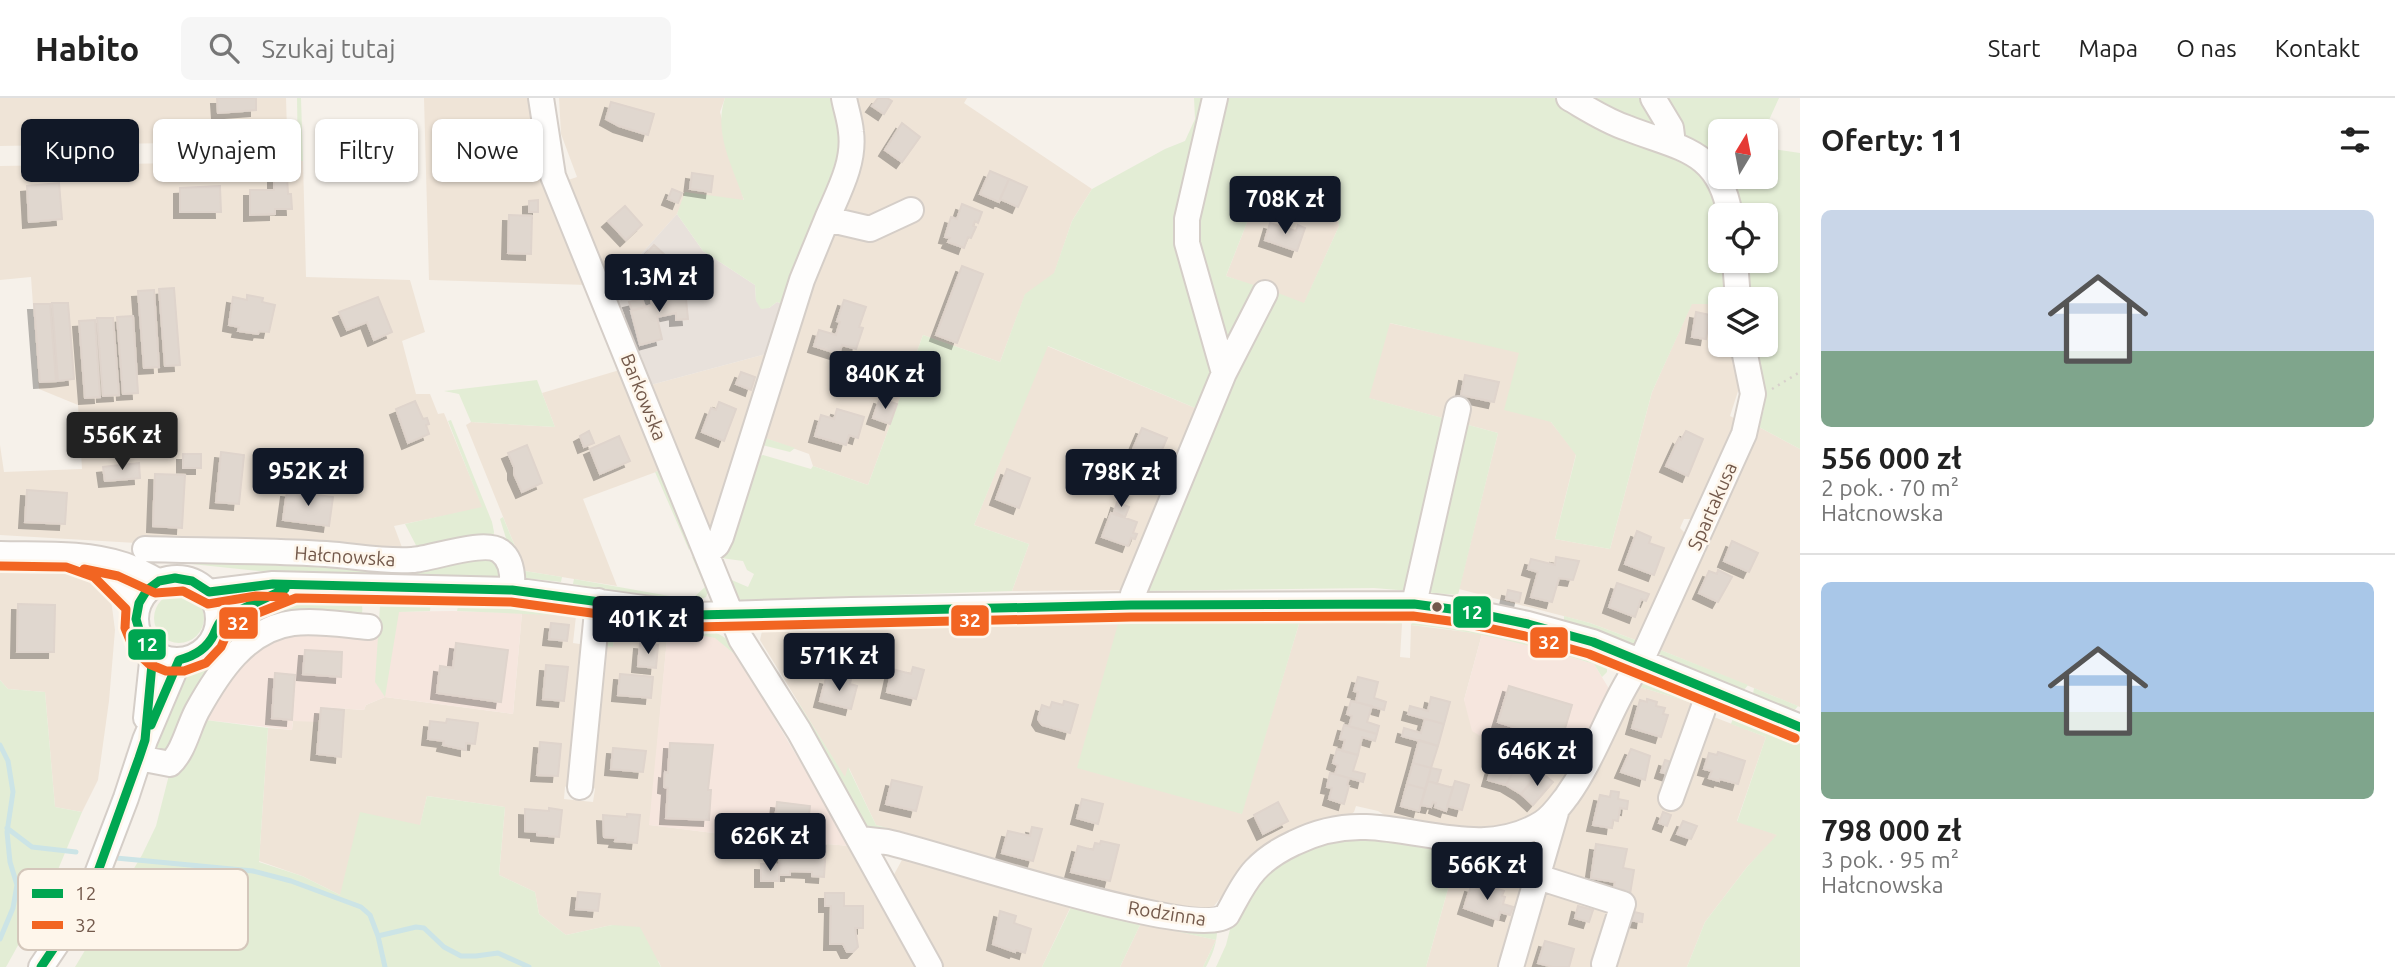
<!DOCTYPE html>
<html lang="pl">
<meta charset="utf-8">
<style>
body{margin:0;font-family:Ubuntu,sans-serif;background:#f6f6f6;color:#222;height:100vh;display:flex;flex-direction:column;font-size:26px;white-space:nowrap}
*{box-sizing:border-box;margin:0}
p{font-size:23px;color:#767676}
.icon{flex:none;width:38px;height:38px;fill:none;stroke:currentColor;stroke-width:2;stroke-linecap:round;stroke-linejoin:round}
.map{position:relative;flex:1;overflow:hidden}
.sheet{display:flex;flex-direction:column;background:#fff;width:595px}
.sheet>*{flex:none}
.guide{position:absolute;left:21px;top:21px;width:665px;height:63px;display:flex;gap:14px}
.needle{width:46px;rotate:10deg}
.tools{position:absolute;left:1708px;top:21px;display:grid;gap:14px}
.tools a{display:grid;place-items:center;width:70px;height:70px;border-radius:10px;background:#fff;box-shadow:0 2px 5px #0004;font-size:35px}
.price{position:absolute;translate:-50% -60px;padding:0 16px;border-radius:7px;background:#111827;color:#fff;font-size:23px;line-height:46px;filter:drop-shadow(0 2px 4px #0008)}
.price::after{content:'';position:absolute;left:50%;top:42px;width:21px;height:16px;margin-left:-10px;background:inherit;clip-path:polygon(0 0,100% 0,50% 100%)}
.price.current{background:#222;color:#fff}
ul{padding:0;list-style:none}
li{display:grid;align-content:center;gap:14px;height:371px;padding:0 21px}
li+li{border-top:2px solid #e0e0e0}
li span{display:grid;place-items:center;height:217px;border-radius:10px;color:#555}
li>.icon{margin-inline-start:auto}
span .icon{width:126px;height:126px;fill:#fffc;stroke-width:1}
li b{font-size:30px}
h2{display:flex;justify-content:space-between;align-items:center;height:84px;padding:0 21px;font-size:30px}
.chip{padding:0 24px;border-radius:10px;background:#fff;box-shadow:0 2px 5px #0004;font-size:24px;line-height:63px}
.chip.current{background:#111827;color:#fff}
header{display:flex;align-items:center;gap:42px;box-sizing:border-box;height:98px;padding:0 35px;background:#fff;border-bottom:2px solid #e0e0e0}
header strong{font-size:33px}
nav{display:flex;gap:38px;margin-inline-start:auto;font-size:24px}
.search{width:490px;height:63px;background:#f6f6f6;display:flex;align-items:center;gap:18px;box-sizing:border-box;padding:0 24px;border-radius:10px;color:#767676;font-size:26px}
main{display:flex;flex:1;min-height:0}
.map>svg:first-child{display:block}
.residential{fill:#efe4d7}
.commercial{fill:#f6e6de}
.industrial{fill:#e8e1db}
.green{fill:#e3edd5}
.lines{fill:none;stroke-linecap:round;stroke-linejoin:round}
.stream{stroke:#cce4e6;stroke-width:5}
.building{fill:#e0d7cf;stroke:#dfd4cc;stroke-width:2;filter:url(#shadow)}
.minor-casing{stroke:#d5cec8;stroke-width:28}
.path{stroke:#d7d0cb;stroke-width:2.5;stroke-dasharray:2 5;stroke-linecap:butt}
.minor{stroke:#fefdfc;stroke-width:24}
.bus-1-casing{stroke:#fef6eb;stroke-width:14}
.bus-2-casing{stroke:#fef6eb;stroke-width:14}
.bus-1{stroke:#00a651;stroke-width:9}
.bus-2{stroke:#f26522;stroke-width:9}
.bus-dot{fill:#73594b;stroke:#fef6eb;stroke-width:2.5}
.labels{text-anchor:middle;stroke-width:5;stroke-linejoin:round;paint-order:stroke}
.street-label{font-size:19px;fill:#73594b;stroke:#fef6eb}
.key{fill:#fef6eb;stroke:#d4c7bb;stroke-width:2}
.key-label{font-size:19px;fill:#73594b}
.line-badge{stroke:#fef6eb;stroke-width:2.5}
.badge-label{font-size:19px;text-anchor:middle;font-weight:bold;fill:#fff}
</style>
<header>
<strong>Habito</strong>
<div class="search"><svg class="icon" aria-label="search" viewBox="0 0 24 24"><circle cx="10" cy="10" r="6"/><path d="M15 15l6 6"/></svg>Szukaj tutaj</div>
<nav><a>Start</a><a>Mapa</a><a>O nas</a><a>Kontakt</a></nav>
</header>
<main>
<div class="map">
<svg width="1800" height="869" viewBox="0 0 1800 869">
<defs>
<filter id="shadow"><feDropShadow dx="-6" dy="6" stdDeviation="0" flood-color="#0004"/></filter>
</defs>
<rect width="100%" height="100%" fill="#f6f1ea"/>
<path class="residential" d="M0,0H286L287,33L278,43L0,48Z
M424,0H529L540,80L587,187L429,182Z
M559,0H725L720,14L744,103L686,95L677,116L610,191L565,83L577,79L561,36Z
M850,0H967L964,5L1092,91L1072,123L1054,176L1025,197L1000,264L923,237L868,387L813,368L809,356L759,338L832,132L875,144L877,137L842,117Z
M303,63L306,179L410,182L425,234L402,243L416,296H430L438,316L444,315L483,410L394,428L403,452L170,447L0,437V347L4,374L82,371L78,307L39,291L31,179L0,182V68Z
M1264,81L1336,106L1339,128L1304,206L1226,178Z
M1692,205L1720,206V247H1735L1740,287L1730,318L1736,321L1692,421H1684L1680,430L1686,436L1638,543L1590,525L1459,491L1498,335L1368,300L1389,225L1520,254L1551,324L1576,356L1555,441L1610,451L1652,294Z
M1047,248L1200,312L1126,492L1012,493L1029,446L974,427Z
M773,254L716,434L706,435L647,288Z
M623,271L664,371L583,401L617,488L525,473L466,327L471,324L555,329L542,295Z
M1757,328L1800,351V609L1658,551L1695,467L1700,465L1706,454L1703,450Z
M0,470L70,472L109,486L115,532L109,603L98,682L82,714L55,709L45,594L8,591L0,582Z
M522,515L576,518L573,545L586,547L573,682L565,689L564,701L593,704L595,691L588,683L600,548L613,549L615,521L668,530L650,727L745,739L850,748L920,869H661L659,864L612,827L566,837L539,816L535,794L499,777L505,709L427,698L420,728L340,797L302,778L259,763L268,630L292,632L293,623L320,609L364,612L366,607L385,599L513,616Z
M1363,524L1402,526L1400,559L1410,560L1411,527L1482,536L1464,602L1492,645L1512,642L1576,661L1554,700L1534,717L1505,729L1482,732L1391,721L1378,713L1356,708L1354,714L1340,724L1251,761L1214,808L1208,811L1190,813L1044,779L923,746L917,739L876,727L849,670L845,680L760,542L762,533L1118,525L1241,716L1299,526Z
M1640,589L1699,607L1706,616L1766,639L1737,723L1778,737L1747,769L1705,824L1687,869H1519L1563,722L1595,677L1620,622Z
M1531,743L1522,774L1532,777L1508,869H1426L1459,752Z
M903,760L1072,806L1042,869H938L891,782Z
M1141,825L1216,842L1203,869H1120Z"/>
<path class="commercial" d="M452,513L522,515L513,616L385,599L366,607L364,612L320,609L318,624L293,623L292,632L198,621L216,588L274,534L379,535L382,514Z
M668,530L715,539L738,559L850,748L745,739L649,727Z
M1482,536L1532,548L1594,566L1611,594L1576,661L1512,642L1492,645L1472,633L1464,602Z"/>
<path class="industrial" d="M677,116L703,153L755,187L756,203L769,210L777,204L788,208L773,254L647,288L639,268L643,263L637,248L631,250L610,191Z"/>
<path class="green" d="M297,0H301L303,63H298Z
M725,0H839L846,31L788,208L777,204L769,210L761,211L756,203L755,187L703,153L677,116L685,94L744,102C733,69 713,35 725,0Z
M1194,0H1209L1187,93L1217,279L1200,312L1048,248L974,427L1029,446L1012,493L741,502L737,499L727,480L748,489L754,476L747,472L743,463L721,460L750,363L763,357L811,371L813,368L868,387L923,237L1000,264L1025,196L1054,175L1072,123L1092,91L1165,51L1185,43L1195,21Z
M1220,0H1561L1699,62L1720,117V163H1731L1734,201H1720V206H1692L1652,294L1610,451L1555,441L1576,357L1551,324L1504,312L1519,255L1390,225L1369,300L1498,335L1458,497L1374,490L1141,493L1270,192L1304,205L1339,128L1336,106L1264,81L1226,178L1263,190L1229,258L1195,147Z
M1578,0H1649L1666,32Z
M1658,0H1779L1764,33H1720V76L1687,44Z
M1766,50L1800,55V351L1757,328L1764,312L1756,297L1747,247H1766V201H1741L1739,163H1766V117H1733L1721,79H1766Z
M537,282L555,329L471,324L459,296L444,293Z
M451,322L492,424L494,434L493,442L420,455L405,426L482,409L448,323Z
M759,338L795,350L790,354L758,346Z
M664,371L691,441L689,452L655,374Z
M503,419L525,473L562,479L561,484L524,480L509,450L500,421Z
M136,456L497,460L501,479L269,474L134,460Z
M692,459H695L709,491L706,499C686,510 599,490 573,486L574,481L675,499L693,500L705,489Z
M154 520a25 25 0 1 1 50 0a25 25 0 1 1-50 0Z
M355,497C364,504 363,511 361,521L271,527L172,656L156,653L154,648L185,570L208,557L218,544L227,527L287,498Z
M386,500L431,501L430,513L399,514L385,599L375,584L380,508Z
M460,500L584,509L585,516H577L576,518L457,513Z
M1396,515L1402,526L1363,524L1299,526L1242,716L1077,670L1118,526H1076L1082,517Z
M604,517C635,521 687,521 714,534C727,539 735,548 743,558L811,678L738,559L715,540L615,521L613,549L600,548Z
M1061,517L1064,526L947,529L951,519Z
M1415,517L1483,524L1595,556V558L1607,568V574L1602,579L1594,566C1534,548 1474,532 1411,527Z
M1564,518L1590,525L1638,543L1639,548L1564,522Z
M932,520L934,529L903,530L906,521Z
M870,522H891L893,530L834,532L835,529L867,526Z
M1658,551L1748,587L1744,592L1654,554Z
M1646,581L1700,602L1699,607L1640,589L1635,598L1628,594L1642,582Z
M0,582L8,591L45,594L55,709L82,714L52,786L6,869H0Z
M1754,590L1798,608L1794,613L1753,596Z
M798,604L845,679L848,669L876,727L901,734C886,739 874,737 863,724L796,610Z
M1735,614L1800,638V869H1687L1705,824L1747,769L1777,737L1737,724L1766,639L1731,626Z
M198,621L268,630L259,764L302,778L340,797L360,714L420,727L427,698L505,709L499,777L535,794L539,816L566,837L612,827L640,829L661,869H75L142,757L156,728L169,677L174,679Z
M1345,735L1459,752L1426,869H1216L1226,847L1233,820L1271,764Z
M1072,807L1141,825L1120,869H1042Z
M1153,828L1213,831L1217,835C1216,848 1212,857 1206,869H1203L1216,842Z"/>
<g class="lines">
<path class="stream" d="M0,647L8,663L13,694L7,734L10,764L17,787L13,810L0,841
M7,730L32,749L76,754
M116,760L253,773L291,783L361,809L370,817L378,838L416,829L424,830L444,849L461,858H476L498,855L529,869
M378,838L385,869"/>
</g>
<path class="building" d="M217,0H256V12L218,15Z
M878,0H887L892,3L884,16L872,8Z
M611,4L654,16L648,37L619,28L606,21Z
M902,25L920,39L902,64L885,52Z
M990,73L1009,81L999,104L980,96Z
M692,75L713,78L711,94L690,91Z
M287,77L288,96H291L292,111H275V116L250,117V92H274V78Z
M1009,81L1027,89L1018,109L1000,101Z
M59,85L62,121L29,124L27,88Z
M220,88L221,114H180V90Z
M672,91L682,95L678,105L668,101Z
M538,102V114H529V103Z
M962,106L982,114L978,125L975,123L973,128L976,129L971,140L968,139L964,150L948,144L950,140L945,139L951,119L957,121Z
M625,108L642,127L626,142L608,123Z
M509,117L532,118L531,156L508,155Z
M1270,125L1296,133L1298,127L1305,130L1297,153L1265,142Z
M654,147L666,158L677,174L680,191L650,197L646,188L628,195L618,185Z
M962,168L983,176L957,245L936,237Z
M174,190L180,267L165,268L159,191Z
M685,191L688,221L676,222V215L657,219L662,241L640,247L631,213L652,207L650,197Z
M154,192L159,269L144,270L138,193Z
M247,197L263,200L262,204L275,207L269,234L259,233L258,236L238,233L239,229L229,227L233,199L247,202Z
M378,199L392,234L374,242L367,224L347,232L339,214Z
M642,201L645,209L632,212L629,204Z
M844,202L866,209L859,229L863,230L856,251L842,247L839,256L814,248L819,232L836,237L840,224L837,223Z
M52,205H68L74,281L58,283Z
M34,206H50L56,283L40,284Z
M1696,214L1710,217L1706,241L1692,239Z
M133,218L138,295L123,296L117,219Z
M97,220H113L119,297L103,298Z
M95,222L100,299L85,300L79,223Z
M741,274L755,279L751,292L736,286Z
M1465,277L1499,284L1494,304L1461,297Z
M880,300L897,306L890,326L873,320Z
M415,303L423,321L427,320L429,326L426,327L429,336L408,345L396,311Z
M719,304L736,311L724,343L702,334L711,310L716,312Z
M837,311L864,319L858,340L849,337L846,347L815,338L821,317L834,321Z
M89,324L132,325V348L88,347Z
M1142,330L1167,340L1150,380L1125,370Z
M589,333L594,345L584,349L580,338Z
M1686,333L1703,341L1688,378L1666,368L1679,340L1681,342Z
M619,338L630,363L600,376L590,351Z
M527,347L542,385L522,394L514,376V369L508,355Z
M221,354L244,357L239,406L216,404Z
M183,356H201V370H183Z
M139,365L140,380L105,383L103,369Z
M1007,371L1030,380L1019,410L996,401Z
M155,376L185,377L182,430L153,428Z
M27,392L67,395L65,426L25,424Z
M287,393L333,399L329,428L283,422Z
M1117,404L1129,409L1125,419L1114,414Z
M1111,415L1137,424L1133,435L1137,436L1135,441L1131,440L1128,448L1102,439Z
M1637,433L1651,439L1649,445L1664,450L1654,477L1625,466Z
M1732,443L1758,455L1749,474L1724,463Z
M1556,459L1579,463L1573,482L1559,480L1552,504L1531,499L1538,474L1528,471L1531,461L1555,467Z
M1718,472L1732,479L1718,504L1699,495L1709,473L1717,476Z
M1617,485L1649,496L1646,503L1641,501L1635,519L1609,509Z
M1508,492L1521,495L1519,504L1506,501Z
M18,506L55,507L54,554H17Z
M551,525L569,527L567,543L549,541Z
M456,545L508,552L501,604L437,595L440,568L453,570Z
M640,545L658,547L656,570L638,568Z
M305,552L342,554L341,579L303,576Z
M546,567L568,569L564,603L543,601Z
M913,569L924,572L916,601L887,594L892,571L911,576Z
M275,575L295,577L292,622L272,620Z
M620,576L653,579L651,600L618,597Z
M843,578L851,581L850,586L857,588L851,611L820,603L826,580L841,584Z
M1358,579L1378,584L1374,600L1386,604L1384,612L1356,604L1358,594L1354,593Z
M1509,588L1572,607L1561,644L1498,624Z
M1431,599L1450,604L1444,626L1408,616L1410,608L1428,613Z
M1647,601L1657,604L1656,608L1665,610L1663,616L1668,617L1661,639L1632,630L1640,602L1647,604Z
M1064,603L1078,607L1070,635L1042,627L1038,621L1042,607L1050,610L1052,604L1063,607Z
M1351,603L1372,608L1367,624L1379,628L1377,636L1349,628L1352,618L1347,616Z
M321,610L344,612L341,659L317,656Z
M447,621L478,625L475,646L466,645V652L443,647L444,643L428,641L430,623L446,625Z
M1425,621L1444,626L1438,648L1402,638L1404,630L1421,635Z
M1344,627L1377,636L1375,643L1362,639L1358,657L1342,653L1345,642L1340,641Z
M1419,642L1438,648L1431,670L1413,665Z
M540,644L561,646L558,678L537,677Z
M670,645L713,647L708,692H711L709,722L666,720L668,690L664,689L665,674L668,675Z
M613,650L646,653L643,674L611,671Z
M1337,651L1358,657L1353,673L1365,676L1363,684L1335,676L1338,667L1333,665Z
M1631,651L1650,658L1645,682L1621,674Z
M1496,654L1512,658L1509,668L1515,670L1506,687L1488,682Z
M1718,654L1745,663L1738,686L1720,681L1719,683L1709,680L1712,673L1704,671L1709,655L1717,657Z
M1520,661L1534,669L1529,678L1534,681L1521,696L1506,687Z
M1665,662L1674,665L1670,677L1661,674Z
M1413,665L1431,670L1425,691L1407,686Z
M1431,670L1441,672L1437,686L1428,683Z
M1541,674L1553,684L1533,707L1521,696Z
M1330,675L1349,680L1347,687L1349,688L1344,706L1329,701L1332,690L1327,689Z
M892,682L922,689L916,713L886,706Z
M1428,683L1453,690L1446,713L1435,709L1436,705L1433,704L1431,709L1421,707Z
M1455,683L1469,687L1462,712L1447,708Z
M1407,686L1425,691L1419,713L1401,708Z
M1611,693L1619,694L1618,701L1628,703L1627,711L1620,710L1618,723L1613,722L1612,730L1593,727L1600,697L1610,699Z
M1082,701L1103,706L1098,726L1077,720Z
M777,704L810,708L807,734L774,731Z
M1278,704L1288,723L1263,736L1254,717Z
M549,710L562,712L559,739L537,737V734L525,733V711L549,713Z
M1663,714L1671,717L1667,728L1659,725Z
M627,716L640,717L637,745L615,743L616,740L604,739L603,717L627,719Z
M1683,723L1697,728L1691,741L1677,736Z
M1032,729L1042,731L1033,763L1002,755L1008,733L1030,738Z
M1101,743L1119,747L1110,783L1071,774L1078,748L1093,752L1095,745L1100,746Z
M780,744L781,747H788V744L799,745L801,747V745H817V748H826L824,779L812,778V774L790,773V777H779Z
M1596,746L1627,751L1623,770L1634,772L1630,796L1623,795L1624,792L1614,790L1615,784L1591,780Z
M761,766L779,767V783H761Z
M1485,787L1504,793L1502,798L1505,799L1503,806L1513,809L1510,817L1500,814L1498,822L1464,810L1471,788L1484,792Z
M578,794L600,796L598,813L576,811Z
M825,795H844V808H863V830H855L858,849L853,854H847L843,846H830L831,808H825Z
M1578,808L1593,812L1589,824L1575,820Z
M1000,813L1016,818L1014,825L1031,831L1025,855L1016,852L1015,854L993,846Z
M1630,813L1643,816L1642,824L1628,822Z
M1545,843L1574,851L1569,869H1553L1538,865Z"/>
<g class="lines">
<g class="minor-casing">
<path id="minor" d="M541,0L553,78L741,541L799,633L930,869
M1215,0L1187,121V145L1224,275
M1569,0C1588,11 1606,23 1627,30C1680,51 1719,51 1730,117
M1653,0L1671,30L1673,46
M827,121C839,93 855,64 851,34C850,22 846,11 844,0
M1735,163L1738,201
M145,451C205,453 266,452 326,456C355,458 383,464 412,462C432,461 484,441 500,453C512,461 513,479 512,492
M707,455L717,447L721,439L802,182L827,121L870,131L911,112
M0,456C41,457 85,454 124,467C136,471 147,478 158,483
M88,464L101,468L138,506
M136 521a41 41 0 1 1 82 0a41 41 0 1 1-82 0Z
M209,494L273,486L512,492L695,517L851,512L1131,507L1414,506L1466,513L1528,526L1593,544L1800,629
M1414,506L1458,311
M1131,507L1133,496L1224,275L1265,195
M219,523L242,508L280,493
M146,620L153,555
M139,660L170,666C184,653 188,630 197,613C218,575 246,531 293,525C318,522 345,527 369,529
M580,689L598,503
M1671,700L1710,592
M860,741C869,742 878,743 887,744C936,754 1198,844 1227,817C1236,801 1243,785 1255,772C1266,760 1279,752 1294,745C1316,734 1341,728 1366,729C1425,731 1486,760 1542,725C1552,719 1560,707 1567,698C1597,656 1611,605 1641,563L1744,336L1753,296L1743,247
M1538,779L1623,806L1604,866
M41,869L66,832L97,776L126,700L145,642L179,562
M1511,869L1557,711"/>
</g>
<path class="path" d="M1772,291L1800,274"/>
<use href="#minor" class="minor"/>
<g class="bus-1-casing">
<path id="bus-1" d="M151,627L179,562C195,558 207,551 214,536C218,527 219,523 227,518L285,491
M41,869L66,832L97,776L139,660L145,642L153,555L141,538L136,521L139,505L147,492L159,483L175,480L192,483L209,494L273,486L512,492L695,517L1131,507L1414,506L1466,513L1528,526L1593,544L1800,629"/>
</g>
<g class="bus-2-casing">
<path id="bus-2" d="M0,468L66,469L94,479L126,511L125,530L134,552L149,566L166,573H184L206,565L221,549L229,531L248,519L296,500L511,504L694,529L1131,519L1413,518L1464,525L1525,538L1589,556L1795,640
M84,471L118,478L155,495L183,493L208,506L256,498L285,499"/>
</g>
<use href="#bus-1" class="bus-1"/>
<use href="#bus-2" class="bus-2"/>
</g>
<circle class="bus-dot" cx="1437" cy="509" r="6"/>
<g class="labels">
<g class="street-label">
<text transform="translate(644 299) rotate(68)" y="7">Barkowska</text>
<text transform="translate(1712 408) rotate(-66)" y="7">Spartakusa</text>
<text transform="translate(345 458) rotate(4)" y="7">Hałcnowska</text>
<text transform="translate(1167 815) rotate(9)" y="7">Rodzinna</text>
</g>
</g>
<rect x="18" y="771" width="230" height="81" rx="10" class="key"/>
<rect x="32" y="791" width="31" height="9" fill="#00a651"/>
<rect x="32" y="823" width="31" height="8" fill="#f26522"/>
<g class="key-label">
<text x="75" y="802">12</text>
<text x="75" y="834">32</text>
</g>
<g class="line-badge">
<rect x="1452" y="497" width="40" height="34" rx="7" fill="#00a651"/>
<rect x="950" y="506" width="40" height="33" rx="7" fill="#f26522"/>
<rect x="218" y="508" width="41" height="34" rx="7" fill="#f26522"/>
<rect x="1529" y="528" width="40" height="33" rx="7" fill="#f26522"/>
<rect x="127" y="530" width="40" height="33" rx="7" fill="#00a651"/>
</g>
<g class="badge-label">
<text x="1472" y="521">12</text>
<text x="970" y="529">32</text>
<text x="238" y="532">32</text>
<text x="1549" y="551">32</text>
<text x="147" y="553">12</text>
</g>
</svg>
<div class="tools">
<a><svg class="needle" viewBox="-14 -14 28 28"><path d="M0-13l5 13h-10z" fill="#e53935"/><path d="M0 13l5-13h-10z" fill="#767676"/></svg></a>
<a><svg class="icon" aria-label="locate" viewBox="0 0 24 24"><circle cx="12" cy="12" r="6"/><path d="M12 2v4M12 18v4M2 12h4M18 12h4"/></svg></a>
<a><svg class="icon" aria-label="layers" viewBox="0 0 24 24"><path d="M12 4l9 5-9 5-9-5zM3 14l9 5 9-5"/></svg></a>
</div>
<b class="price" style="left:1285px;top:138px">708K zł</b>
<b class="price" style="left:659px;top:216px">1.3M zł</b>
<b class="price" style="left:885px;top:313px">840K zł</b>
<b class="price current" style="left:122px;top:374px">556K zł</b>
<b class="price" style="left:308px;top:410px">952K zł</b>
<b class="price" style="left:1121px;top:411px">798K zł</b>
<b class="price" style="left:648px;top:558px">401K zł</b>
<b class="price" style="left:839px;top:595px">571K zł</b>
<b class="price" style="left:1537px;top:690px">646K zł</b>
<b class="price" style="left:770px;top:775px">626K zł</b>
<b class="price" style="left:1487px;top:804px">566K zł</b>
<div class="guide">
<a class="chip current">Kupno</a>
<a class="chip">Wynajem</a>
<a class="chip">Filtry</a>
<a class="chip">Nowe</a>
</div>
</div>
<section class="sheet">
<h2>Oferty: 11<svg class="icon" aria-label="filters" viewBox="0 0 24 24"><path d="M4 7h16M4 17h16"/><circle cx="9" cy="7" r="2"/><circle cx="15" cy="17" r="2"/></svg></h2>
<ul>
<li><span style="background:linear-gradient(#c9d6e8 65%,#7fa58c 0)"><svg class="icon" aria-label="home" viewBox="0 0 24 24"><path d="M3 11l9-7 9 7M6 9v11h12V9"/></svg></span><div><b>556 000 zł</b><p>2 pok. · 70 m²</p><p>Hałcnowska</p></div></li>
<li><span style="background:linear-gradient(#a9c7e8 60%,#7fa58c 0)"><svg class="icon" aria-label="home" viewBox="0 0 24 24"><path d="M3 11l9-7 9 7M6 9v11h12V9"/></svg></span><div><b>798 000 zł</b><p>3 pok. · 95 m²</p><p>Hałcnowska</p></div></li>
</ul>
</section>
</main>
